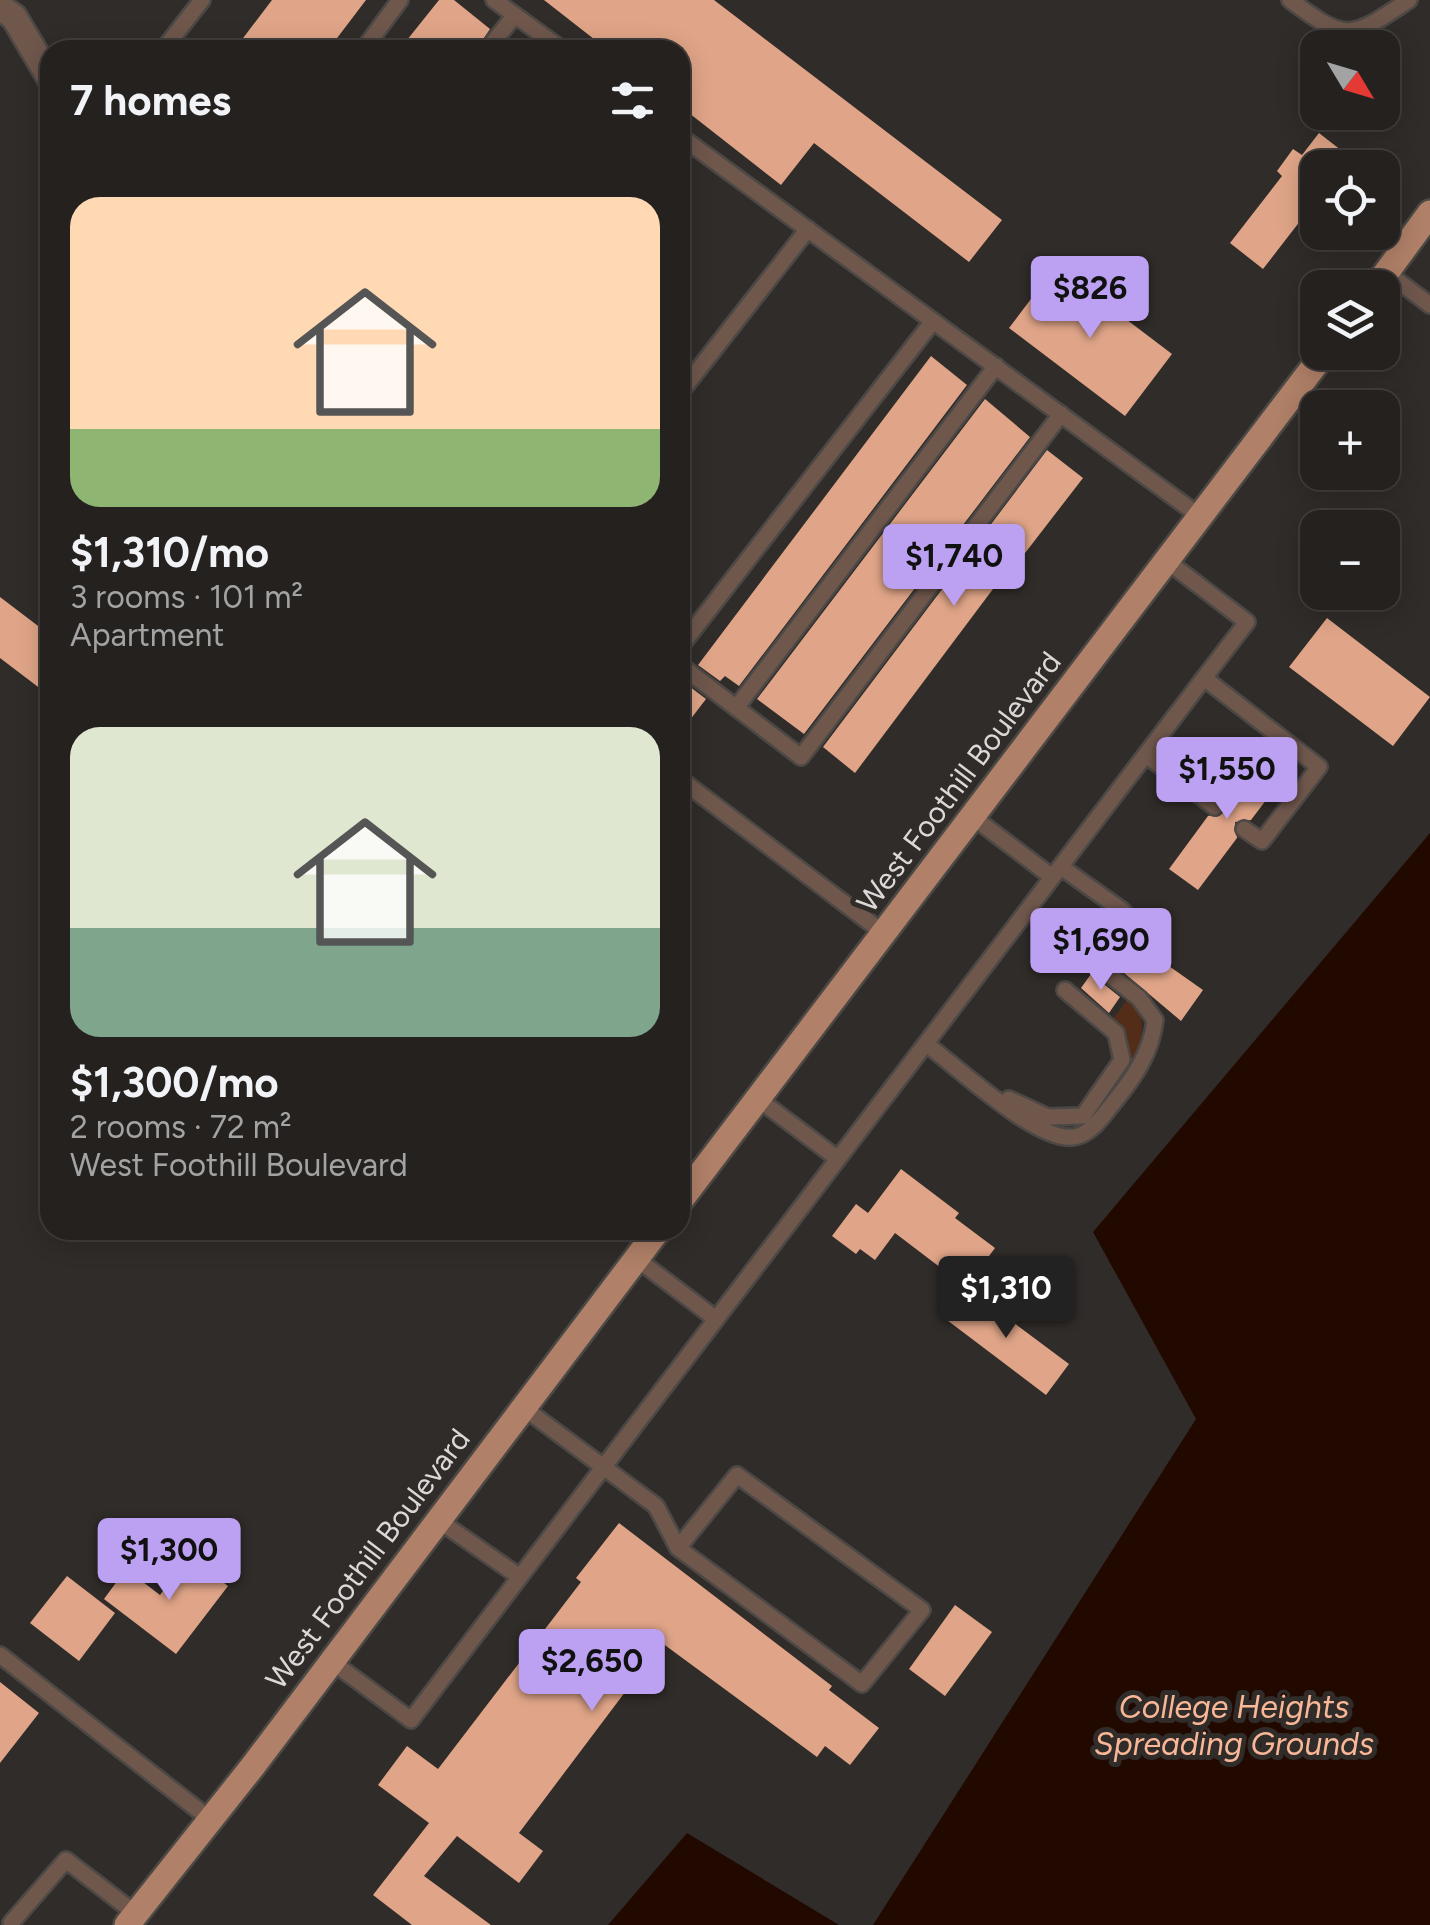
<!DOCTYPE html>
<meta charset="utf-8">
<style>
body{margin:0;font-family:Figtree,sans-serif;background:#302e2c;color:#f1f3f6;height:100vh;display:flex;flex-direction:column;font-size:38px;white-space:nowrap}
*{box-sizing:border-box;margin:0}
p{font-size:32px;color:#a3a3a4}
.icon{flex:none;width:55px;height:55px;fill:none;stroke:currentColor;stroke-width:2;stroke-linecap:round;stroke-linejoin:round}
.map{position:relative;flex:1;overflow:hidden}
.panel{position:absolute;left:40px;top:40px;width:650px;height:1200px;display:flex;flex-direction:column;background:#24211f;border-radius:30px;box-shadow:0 5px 25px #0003,0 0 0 2px #413e3d}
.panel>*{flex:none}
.needle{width:65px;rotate:128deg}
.tools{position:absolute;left:1300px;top:30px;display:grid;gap:20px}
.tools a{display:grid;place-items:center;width:100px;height:100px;border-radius:20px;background:#24211f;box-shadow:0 5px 25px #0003,0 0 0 2px #413e3d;font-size:50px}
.price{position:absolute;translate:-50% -85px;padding:0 22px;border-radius:10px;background:#bca0f2;color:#111;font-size:32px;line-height:65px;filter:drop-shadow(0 2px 5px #0008)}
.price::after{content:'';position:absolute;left:50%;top:60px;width:30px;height:22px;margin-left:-15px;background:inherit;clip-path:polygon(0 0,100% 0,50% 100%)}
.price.selected{background:#222;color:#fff}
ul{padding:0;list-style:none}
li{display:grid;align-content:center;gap:20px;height:530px;padding:0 30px}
li span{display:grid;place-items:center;height:310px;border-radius:30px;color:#555}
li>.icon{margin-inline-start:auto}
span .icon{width:180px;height:180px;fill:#fffc;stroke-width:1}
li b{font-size:42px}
h2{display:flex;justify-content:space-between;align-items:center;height:120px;padding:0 30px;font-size:42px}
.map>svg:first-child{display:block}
.green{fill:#542d18}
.water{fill:#220900}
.building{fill:#e0a588}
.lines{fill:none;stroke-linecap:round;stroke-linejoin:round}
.service-casing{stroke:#4b4845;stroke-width:20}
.minor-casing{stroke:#4b4845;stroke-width:30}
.primary-casing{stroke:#4b4845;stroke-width:30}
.service{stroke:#6f574c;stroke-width:15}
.minor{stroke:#6f574c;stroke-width:25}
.primary{stroke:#b08068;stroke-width:25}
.labels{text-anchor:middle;stroke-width:10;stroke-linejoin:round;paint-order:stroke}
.street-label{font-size:30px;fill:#dbd8d7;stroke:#302c29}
.water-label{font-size:32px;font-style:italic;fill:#fab797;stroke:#302c29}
</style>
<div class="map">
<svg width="1430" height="1925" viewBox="0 0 1430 1925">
<rect width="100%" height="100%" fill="#302c29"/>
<path class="green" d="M1130,996C1148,1016 1142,1037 1135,1061L1129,1060L1127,1034L1113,1019Z"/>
<path class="water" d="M1430,833V1925H873L1196,1419L1093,1232Z
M687,1833L839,1925H608Z"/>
<path class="building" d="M272,0H366L328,50H234Z
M439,0H454L490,29L476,50H399Z
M544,0H714L1002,220L969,262L814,143L781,185L680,106V50H608Z
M1319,133L1364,168H1318V198L1263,269L1230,243L1282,176L1277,171L1293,149L1302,155Z
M1056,266L1172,354L1125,416L1009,328Z
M931,356L967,385L739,686L725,676L720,681L698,665Z
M985,399L1030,437L804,734L757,699Z
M1047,450L1083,478L1005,579L1002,577L855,773L823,747Z
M0,597L50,635V696L0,658Z
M1327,618L1430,697L1393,746L1289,667Z
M685,683L706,699L680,733V689Z
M1256,753L1285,775L1251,820L1235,822L1237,838L1198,890L1169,869L1208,816L1224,813L1222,798Z
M1132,940L1203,990L1181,1021L1104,956L1109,948L1120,956Z
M1091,974L1120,997L1109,1013L1081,988Z
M901,1169L959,1213L955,1218L995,1248L966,1287L895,1233L875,1260L860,1249L856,1254L832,1236L856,1204L868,1213Z
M966,1287L1069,1364L1046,1395L943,1317Z
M619,1523L832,1686L829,1690L879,1728L850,1765L825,1746L817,1757L662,1643L519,1833L543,1851L519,1883L457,1836L424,1876L491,1925H412L373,1895L429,1823L378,1785L407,1746L438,1769L581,1582L576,1578Z
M189,1556L228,1586L176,1654L104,1599L126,1569L160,1595Z
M67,1576L115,1613L79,1661L30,1623Z
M955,1605L992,1632L945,1696L909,1669Z
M0,1682L39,1713L0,1763Z"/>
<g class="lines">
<g class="service-casing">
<path id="service" d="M494,0L563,50
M1290,0C1348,43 1350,39 1409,0
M163,50L202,0
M363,50L400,0
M487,50L515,15
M680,136L1201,517
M1386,272L1430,305
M680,393L808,229
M680,647L933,321
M680,665L801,757L1061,414
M1204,678L1319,767L1262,841L1244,829
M736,708L996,366
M1146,755L1215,807
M680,779L885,934
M973,817L1052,877
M1061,867L1123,911
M926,1044C958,1067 1037,1143 1074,1137C1092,1134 1104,1114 1114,1102C1135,1076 1151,1053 1155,1020L1139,998L1088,958
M757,1098L838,1159
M1009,1099L1048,1117L1083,1116L1122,1060L1116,1033L1065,990
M637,1259L716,1319
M524,1408L656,1506L678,1548L862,1684L922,1610L737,1475L678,1548
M438,1520L520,1577
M0,1655L211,1820
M331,1661L411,1720L1204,678L1247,622L1167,561
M11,1923L66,1860L136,1914"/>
</g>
<g class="minor-casing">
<path id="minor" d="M0,7L14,17L50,78"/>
</g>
<g class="primary-casing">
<path id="primary" d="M1375,288L1430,213
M680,1201L1325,352
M127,1925L253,1766L658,1230"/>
</g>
<use href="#service" class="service"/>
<use href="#minor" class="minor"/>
<use href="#primary" class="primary"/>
</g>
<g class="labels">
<g class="street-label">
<text transform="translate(959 782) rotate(-53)" y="10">West Foothill Boulevard</text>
<text transform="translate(368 1559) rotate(-53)" y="10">West Foothill Boulevard</text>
</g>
<g class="water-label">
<text x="1234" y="1718">College Heights<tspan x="1234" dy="37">Spreading Grounds</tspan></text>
</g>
</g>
</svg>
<div class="tools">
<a><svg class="needle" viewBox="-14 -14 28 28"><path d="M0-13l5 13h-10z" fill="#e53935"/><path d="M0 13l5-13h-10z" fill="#a3a3a4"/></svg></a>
<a><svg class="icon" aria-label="locate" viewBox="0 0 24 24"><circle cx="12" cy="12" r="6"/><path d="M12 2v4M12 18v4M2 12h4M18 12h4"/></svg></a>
<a><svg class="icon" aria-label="layers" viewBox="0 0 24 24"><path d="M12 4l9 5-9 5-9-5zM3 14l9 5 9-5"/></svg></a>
<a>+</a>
<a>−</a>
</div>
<b class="price" style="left:1090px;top:341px">$826</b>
<b class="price" style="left:954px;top:609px">$1,740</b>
<b class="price" style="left:1227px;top:822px">$1,550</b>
<b class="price" style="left:1101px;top:993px">$1,690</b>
<b class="price selected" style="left:1006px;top:1341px">$1,310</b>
<b class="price" style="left:169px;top:1603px">$1,300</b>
<b class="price" style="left:592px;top:1714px">$2,650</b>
<section class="panel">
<h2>7 homes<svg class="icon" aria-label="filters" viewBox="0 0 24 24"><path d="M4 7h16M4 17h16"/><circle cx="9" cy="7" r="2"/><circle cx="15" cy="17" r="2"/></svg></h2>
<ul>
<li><span style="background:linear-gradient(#ffd9b3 75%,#8fb573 0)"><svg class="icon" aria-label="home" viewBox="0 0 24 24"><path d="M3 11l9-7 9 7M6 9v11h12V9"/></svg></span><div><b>$1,310/mo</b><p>3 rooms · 101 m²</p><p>Apartment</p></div></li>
<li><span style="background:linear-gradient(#dfe7d0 65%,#7fa58c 0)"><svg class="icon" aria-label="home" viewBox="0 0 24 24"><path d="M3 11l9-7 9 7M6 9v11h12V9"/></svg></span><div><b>$1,300/mo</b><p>2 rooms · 72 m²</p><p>West Foothill Boulevard</p></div></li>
</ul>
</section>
</div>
